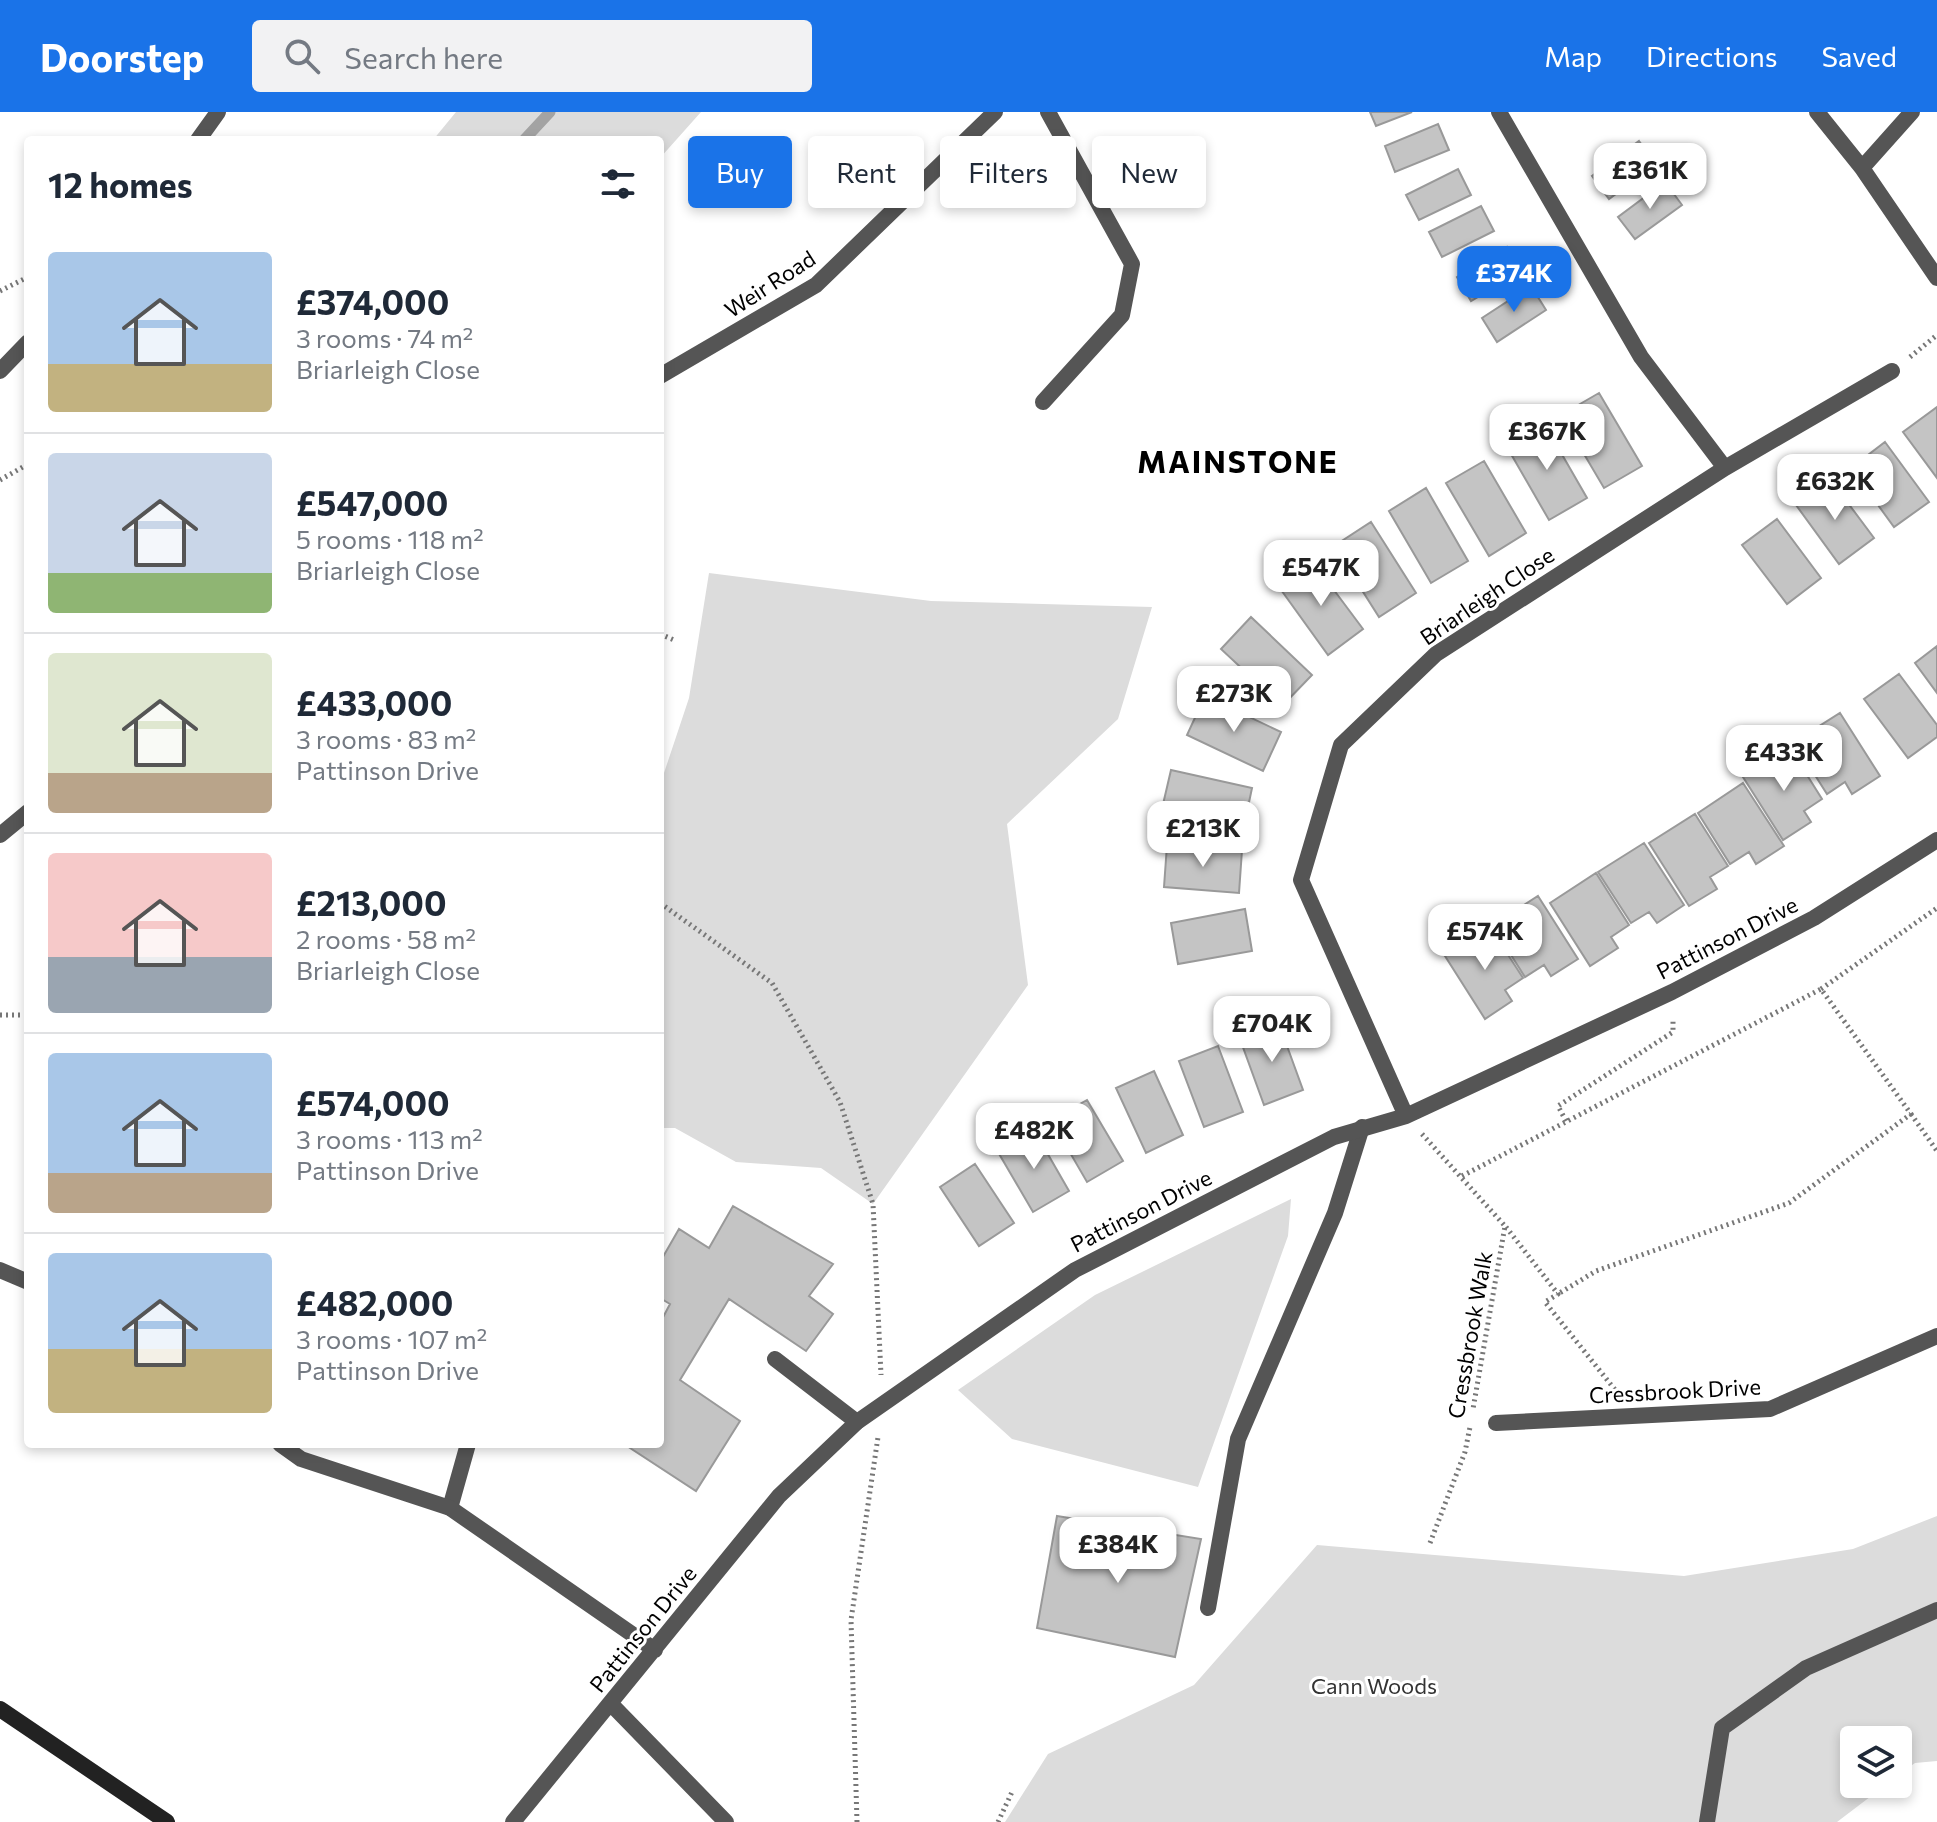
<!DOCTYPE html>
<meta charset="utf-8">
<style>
body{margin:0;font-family:Commissioner,sans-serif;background:#f2f2f3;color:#1f2937;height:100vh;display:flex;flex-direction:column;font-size:30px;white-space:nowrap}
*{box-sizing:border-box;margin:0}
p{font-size:26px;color:#747a83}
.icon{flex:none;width:44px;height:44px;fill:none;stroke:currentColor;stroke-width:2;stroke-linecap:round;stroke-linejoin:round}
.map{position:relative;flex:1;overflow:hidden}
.side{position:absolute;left:24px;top:24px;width:640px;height:1312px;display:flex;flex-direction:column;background:#fff;border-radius:8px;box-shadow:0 4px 12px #0003}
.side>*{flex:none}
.guide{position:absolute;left:688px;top:24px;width:760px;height:72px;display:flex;gap:16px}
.tools{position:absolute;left:1840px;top:1614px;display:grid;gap:16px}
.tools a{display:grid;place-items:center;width:72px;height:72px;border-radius:8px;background:#fff;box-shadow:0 4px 12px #0003;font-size:40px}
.price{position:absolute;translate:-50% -68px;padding:0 18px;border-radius:16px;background:#fff;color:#222;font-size:26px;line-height:52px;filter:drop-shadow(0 2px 4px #0008)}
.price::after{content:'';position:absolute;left:50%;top:48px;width:24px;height:18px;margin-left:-12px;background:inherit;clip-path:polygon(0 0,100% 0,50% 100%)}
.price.selected{background:#1a73e8;color:#fff}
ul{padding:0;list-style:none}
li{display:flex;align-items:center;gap:24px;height:200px;padding:0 24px}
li+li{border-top:2px solid #e0e1e3}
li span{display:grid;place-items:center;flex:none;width:224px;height:160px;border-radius:8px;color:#555}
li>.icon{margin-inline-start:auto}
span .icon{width:96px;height:96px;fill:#fffc;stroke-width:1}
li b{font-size:34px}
h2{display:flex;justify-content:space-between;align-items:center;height:96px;padding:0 24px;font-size:34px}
.tag{padding:0 28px;border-radius:8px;background:#fff;box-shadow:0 4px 12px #0003;font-size:28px;line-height:72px}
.tag.selected{background:#1a73e8;color:#fff}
header{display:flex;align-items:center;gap:48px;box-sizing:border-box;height:112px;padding:0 40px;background:#1a73e8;color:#fff}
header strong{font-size:38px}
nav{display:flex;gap:44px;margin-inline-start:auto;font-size:28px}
.search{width:560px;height:72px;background:#f2f2f3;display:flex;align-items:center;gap:20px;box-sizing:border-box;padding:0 28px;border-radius:8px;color:#747a83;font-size:30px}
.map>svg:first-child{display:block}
.green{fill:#dcdcdc}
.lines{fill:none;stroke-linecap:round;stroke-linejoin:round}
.stream{stroke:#a3a3a3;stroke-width:11}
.building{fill:#c4c4c4;stroke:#999;stroke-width:2}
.path{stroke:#777;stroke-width:5;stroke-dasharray:2 4;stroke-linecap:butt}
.lane{stroke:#555;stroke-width:16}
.street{stroke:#555;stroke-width:16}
.secondary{stroke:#222;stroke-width:16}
.labels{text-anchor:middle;stroke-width:6;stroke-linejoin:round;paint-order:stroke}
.street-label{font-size:22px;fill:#000;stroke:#fff}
.park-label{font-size:22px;fill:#333;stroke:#fff}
.district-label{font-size:30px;font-weight:bold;letter-spacing:2px;fill:#000;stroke:#fff}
</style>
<header>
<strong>Doorstep</strong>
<div class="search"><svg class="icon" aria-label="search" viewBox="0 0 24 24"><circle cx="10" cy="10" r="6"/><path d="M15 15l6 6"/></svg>Search here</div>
<nav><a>Map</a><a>Directions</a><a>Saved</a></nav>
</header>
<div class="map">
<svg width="1937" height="1710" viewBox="0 0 1937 1710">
<rect width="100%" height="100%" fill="#fff"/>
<path class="green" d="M456,0H701L660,46V28H433Z
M709,461L931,489L1152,495L1118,607L1007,712L1028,873L873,1092L821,1056L736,1050L675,1016H660V673L689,586Z
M1291,1087L1288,1124L1198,1375L1012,1327L958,1278L1095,1183Z
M1937,1404V1649L1915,1651L1898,1663V1628H1854V1672H1887L1837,1710H1005L1048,1642L1194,1573L1317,1433L1684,1464L1853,1437Z"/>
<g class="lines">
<path class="stream" d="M524,28L550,0"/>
</g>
<path class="building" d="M1370,0H1412L1376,14Z
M1438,12L1449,38L1395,60L1385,34Z
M1639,29L1656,52L1609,87L1592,64Z
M1458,57L1471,83L1419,108L1406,83Z
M1665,70L1682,93L1635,127L1618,105Z
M1481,94L1494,119L1442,145L1429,120Z
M1507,135L1521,159L1471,189L1457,165Z
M1531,174L1546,198L1497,230L1482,206Z
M1599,281L1642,354L1604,376L1561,303Z
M1937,295V366L1903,320Z
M1545,313L1587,386L1549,408L1507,335Z
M1885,330L1929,390L1894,415L1851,356Z
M1484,349L1526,421L1489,444L1446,371Z
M1830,367L1874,426L1839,452L1796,393Z
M1426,376L1468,449L1431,471L1389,399Z
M1777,407L1821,466L1787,492L1742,433Z
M1371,410L1416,481L1379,505L1334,434Z
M1313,450L1363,517L1328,543L1279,475Z
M1251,505L1312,563L1282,594L1221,537Z
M1937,534V581L1915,551Z
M1899,562L1937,613V625L1908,646L1864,587Z
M1205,584L1281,620L1263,659L1187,623Z
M1840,601L1880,664L1852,682L1845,670L1827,682L1794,630Z
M1790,636L1822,687L1804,699L1811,710L1783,728L1743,665Z
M1171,658L1252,676L1243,719L1161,701Z
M1743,671L1784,734L1756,752L1749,740L1730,752L1698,701Z
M1695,702L1728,754L1710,765L1717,777L1689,794L1649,731Z
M1644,731L1684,793L1657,811L1649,800L1631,811L1598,760Z
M1167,733L1242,738L1239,781L1164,775Z
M1596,761L1629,813L1611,825L1618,836L1590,854L1550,791Z
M1538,784L1578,847L1551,864L1544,853L1525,865L1492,813Z
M1245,797L1252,839L1178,852L1171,811Z
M1490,815L1523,866L1505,878L1512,889L1485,907L1445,844Z
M1279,912L1303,978L1264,993L1240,927Z
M1218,934L1243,1000L1204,1015L1179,949Z
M1154,959L1183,1023L1146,1041L1116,976Z
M1087,988L1123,1049L1087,1070L1051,1008Z
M1034,1018L1069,1079L1033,1100L998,1040Z
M975,1052L1014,1111L979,1134L940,1075Z
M733,1094L833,1152L809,1184L833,1202L806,1239L729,1187L680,1268L740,1309L696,1379L624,1332H660V1211L670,1192L660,1186V1150L679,1117L709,1136Z
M1057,1404L1201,1427L1175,1545L1037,1516Z"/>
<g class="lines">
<path class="path" d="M0,179L28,165
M1910,245L1937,223
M0,368L28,352
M660,522L674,528
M660,791L772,871L840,990L873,1092L881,1263
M1821,877L1937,796
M0,903H28
M1911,1002L1937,1039
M1566,1009L1558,994L1673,920V909
M1422,1022L1505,1114L1473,1297
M1462,1064L1821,877L1911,1002L1789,1091L1596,1159L1558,1182
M1506,1115L1558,1182L1545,1190L1616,1279
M1430,1431L1465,1340L1470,1315
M857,1710L851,1508L878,1325
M998,1710L1012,1680"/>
<path class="lane" d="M775,1247L857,1310
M450,1396L468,1332
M1208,1496L1238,1327L1335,1101L1362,1015"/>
<path class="street" d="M1499,0L1641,245L1725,356
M1817,0L1862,56L1937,166
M198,28L218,0
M1862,56L1912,0
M0,259L28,230
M660,264L816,173L995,0
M1043,290L1122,203L1132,152L1048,0
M0,723L28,700
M1406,1004L1301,768L1341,633L1436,542L1725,356L1892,259
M0,1158L28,1170
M1496,1311L1770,1297L1937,1224
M280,1332L301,1347L450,1396L655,1538
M611,1592L726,1710
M513,1710L779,1384L857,1310L1075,1158L1334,1025L1406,1004L1672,880L1814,806L1937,728
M1707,1710L1722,1616L1806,1556L1937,1498"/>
<path class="secondary" d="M0,1597L167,1710"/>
</g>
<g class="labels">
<g class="street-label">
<text transform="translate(770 172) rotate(-33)" y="8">Weir Road</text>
<text transform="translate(1487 484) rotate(-34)" y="8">Briarleigh Close</text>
<text transform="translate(1727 826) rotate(-27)" y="8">Pattinson Drive</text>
<text transform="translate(1141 1099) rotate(-27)" y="8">Pattinson Drive</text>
<text transform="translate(1470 1223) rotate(-80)" y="8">Cressbrook Walk</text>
<text transform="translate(1675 1279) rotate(-3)" y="8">Cressbrook Drive</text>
<text transform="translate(643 1517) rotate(-51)" y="8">Pattinson Drive</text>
</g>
<g class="park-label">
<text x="1374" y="1582">Cann Woods</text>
</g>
<g class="district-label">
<text x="1238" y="361">MAINSTONE</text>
</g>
</g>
</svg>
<div class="tools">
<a><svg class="icon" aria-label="layers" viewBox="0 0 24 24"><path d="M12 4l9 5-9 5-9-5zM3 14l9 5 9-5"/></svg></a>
</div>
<b class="price" style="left:1650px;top:99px">£361K</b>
<b class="price selected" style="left:1514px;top:202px">£374K</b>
<b class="price" style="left:1547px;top:360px">£367K</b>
<b class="price" style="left:1835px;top:410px">£632K</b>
<b class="price" style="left:1321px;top:496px">£547K</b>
<b class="price" style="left:1234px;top:622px">£273K</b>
<b class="price" style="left:1784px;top:681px">£433K</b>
<b class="price" style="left:1203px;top:757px">£213K</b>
<b class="price" style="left:1485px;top:860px">£574K</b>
<b class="price" style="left:1272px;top:952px">£704K</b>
<b class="price" style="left:1034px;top:1059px">£482K</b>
<b class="price" style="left:1118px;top:1473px">£384K</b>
<div class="guide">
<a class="tag selected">Buy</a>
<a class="tag">Rent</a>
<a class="tag">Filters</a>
<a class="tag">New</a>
</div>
<section class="side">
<h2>12 homes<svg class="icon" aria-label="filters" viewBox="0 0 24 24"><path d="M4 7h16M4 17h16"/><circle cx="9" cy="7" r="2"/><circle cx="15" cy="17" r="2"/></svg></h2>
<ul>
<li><span style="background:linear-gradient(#a9c7e8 70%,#c2b280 0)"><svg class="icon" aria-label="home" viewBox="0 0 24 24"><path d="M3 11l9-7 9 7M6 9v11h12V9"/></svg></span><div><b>£374,000</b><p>3 rooms · 74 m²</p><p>Briarleigh Close</p></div></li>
<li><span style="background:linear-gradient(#c9d6e8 75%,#8fb573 0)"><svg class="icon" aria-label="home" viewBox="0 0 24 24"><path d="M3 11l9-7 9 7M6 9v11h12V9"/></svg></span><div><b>£547,000</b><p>5 rooms · 118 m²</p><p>Briarleigh Close</p></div></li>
<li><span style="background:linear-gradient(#dfe7d0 75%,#b9a48a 0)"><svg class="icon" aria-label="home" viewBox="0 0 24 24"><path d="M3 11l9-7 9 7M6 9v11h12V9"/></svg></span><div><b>£433,000</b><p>3 rooms · 83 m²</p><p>Pattinson Drive</p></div></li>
<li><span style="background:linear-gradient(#f6c9c9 65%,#9aa5b1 0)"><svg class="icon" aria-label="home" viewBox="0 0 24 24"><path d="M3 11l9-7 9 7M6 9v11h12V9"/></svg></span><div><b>£213,000</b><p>2 rooms · 58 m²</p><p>Briarleigh Close</p></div></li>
<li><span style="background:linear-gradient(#a9c7e8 75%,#b9a48a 0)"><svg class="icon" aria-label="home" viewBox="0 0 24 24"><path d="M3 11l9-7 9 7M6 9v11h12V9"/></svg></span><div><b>£574,000</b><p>3 rooms · 113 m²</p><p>Pattinson Drive</p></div></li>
<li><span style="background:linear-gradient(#a9c7e8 60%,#c2b280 0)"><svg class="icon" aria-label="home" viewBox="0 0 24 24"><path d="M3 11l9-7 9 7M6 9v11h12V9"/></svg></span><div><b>£482,000</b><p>3 rooms · 107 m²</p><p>Pattinson Drive</p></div></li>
</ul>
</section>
</div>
